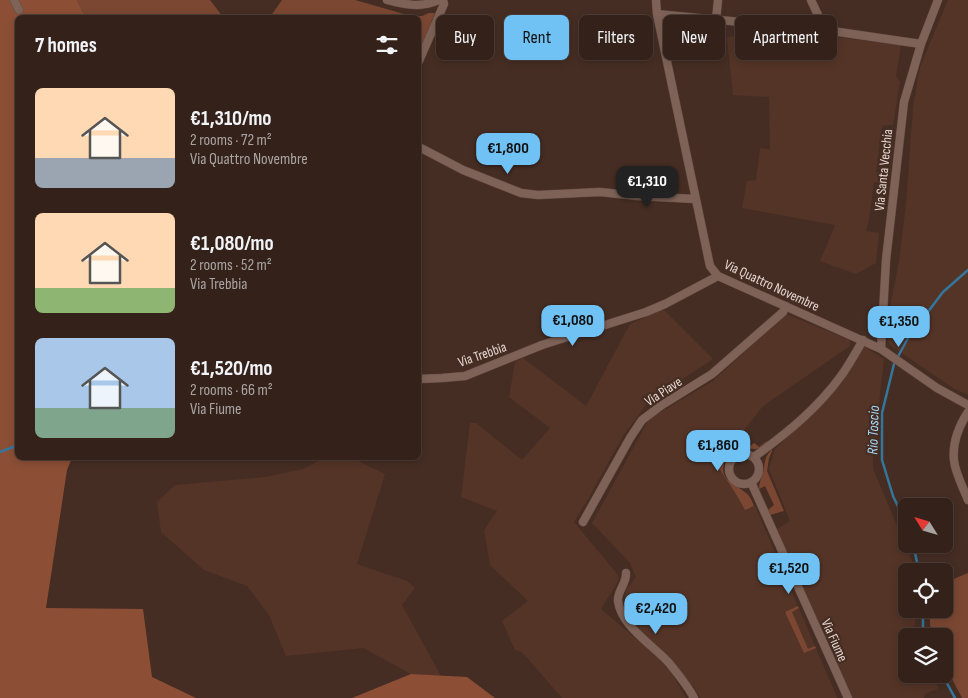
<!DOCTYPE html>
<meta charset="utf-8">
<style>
body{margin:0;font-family:"Sofia Sans Condensed",sans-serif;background:#3c2a23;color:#f1f3f6;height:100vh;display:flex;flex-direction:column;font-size:19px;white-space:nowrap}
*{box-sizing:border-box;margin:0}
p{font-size:16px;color:#a9a4a2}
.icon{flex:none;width:28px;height:28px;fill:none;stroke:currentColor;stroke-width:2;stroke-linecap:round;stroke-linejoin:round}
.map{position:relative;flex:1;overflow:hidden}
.drawer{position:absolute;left:15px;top:15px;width:406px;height:445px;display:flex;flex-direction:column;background:#34221a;border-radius:8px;box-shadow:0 2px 8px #0003,0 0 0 1px #4e3f39}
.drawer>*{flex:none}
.hud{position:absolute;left:436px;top:15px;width:456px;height:45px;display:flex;gap:10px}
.needle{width:32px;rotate:307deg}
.fabs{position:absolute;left:898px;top:498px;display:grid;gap:10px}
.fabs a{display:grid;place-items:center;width:55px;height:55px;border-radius:8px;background:#34221a;box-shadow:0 2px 8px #0003,0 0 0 1px #4e3f39;font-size:25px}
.price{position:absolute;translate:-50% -42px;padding:0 11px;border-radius:10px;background:#70c1f4;color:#111;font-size:16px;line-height:32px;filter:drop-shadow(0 1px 2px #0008)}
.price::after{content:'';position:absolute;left:50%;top:30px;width:15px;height:11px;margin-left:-8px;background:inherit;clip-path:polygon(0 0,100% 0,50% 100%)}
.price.current{background:#222;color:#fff}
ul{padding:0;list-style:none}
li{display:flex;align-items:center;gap:15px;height:125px;padding:0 20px}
li span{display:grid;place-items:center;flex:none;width:140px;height:100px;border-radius:8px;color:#555}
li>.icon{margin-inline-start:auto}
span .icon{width:60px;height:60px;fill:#fffc;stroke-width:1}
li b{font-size:21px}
h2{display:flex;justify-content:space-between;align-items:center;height:60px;padding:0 20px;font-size:21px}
.pill{padding:0 18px;border-radius:8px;background:#34221a;box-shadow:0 2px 8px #0003,0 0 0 1px #4e3f39;font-size:18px;line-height:45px}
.pill.current{background:#70c1f4;color:#111}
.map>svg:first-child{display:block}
.built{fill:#543427}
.green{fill:#7b4732}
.forest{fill:#8c4f36}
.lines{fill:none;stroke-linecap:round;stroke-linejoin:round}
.stream{stroke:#35769d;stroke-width:2.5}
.minor-casing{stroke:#624b42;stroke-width:9}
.minor{stroke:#7e6257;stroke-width:8}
.labels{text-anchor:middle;stroke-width:4.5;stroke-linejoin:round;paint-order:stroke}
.street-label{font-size:14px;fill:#e6d6cf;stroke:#452d23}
.water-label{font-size:15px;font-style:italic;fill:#a6dafc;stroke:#452d23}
</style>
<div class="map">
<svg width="968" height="698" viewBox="0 0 968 698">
<rect width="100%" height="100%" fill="#452d23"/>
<path class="built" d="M948,0H968V395L953,388L890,345L885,334L899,261L906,204L913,107L920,67Z
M738,25L901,45L896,76L900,82L893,125H888L882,126L876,172H883L882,182H874L869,219L866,231L879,233L876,263L856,274L820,261L835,225L742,208L747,181L756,180L760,148L770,149L769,97L733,95L727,38L738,35Z
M663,309L713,359L648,402L623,436L587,501L574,522L618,575L619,580L601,609L656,656L672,674L686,698H562L522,652L515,650L502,621L528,601L490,565L484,530L497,511L461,497L470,423H476L522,460L550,428L509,397L515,362L523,358L586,406L630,324Z
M786,314L850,340V346L763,406L740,435L718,454L716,462L735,493L740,499L745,509L755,506L837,697V698H700L694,687L644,637L626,616L624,605L626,590L636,577L630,563L592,523L649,419L713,381Z
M863,346L884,359L873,456V469L913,563L914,571H906V609H917L913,636H906V674H931L939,688L925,694L924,698H852L777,529L790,521L769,469L775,449L842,383Z
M324,458H352L385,474L357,564L407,581L415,588L402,605L441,676L411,674L363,648L286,656L269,615L247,586L204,570L161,532L157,502L175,485L265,477L303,469Z"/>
<path class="green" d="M77,0H210L223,17H87L82,11Z
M282,0H355L411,16H422L429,13H435L419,51V18L270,17Z
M740,435L750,446L754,443L759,447L767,441L768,442C764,446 760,449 754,449C750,449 747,448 743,448C735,448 727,454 725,461C717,481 737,484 746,493C750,496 752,501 754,506L745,510C737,494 725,478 715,462L718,455Z
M772,449V451L769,458L767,471L784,511L770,515L768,510L774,505L765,486L759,489C759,483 761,479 763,473C766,462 763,459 772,449Z
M968,573V698H962L944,664V636H931L929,609H944V583Z
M798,606L799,608L792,612L808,649L815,646L816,648L804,653L785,612Z"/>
<path class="forest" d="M0,0H77L82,11L87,17L18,18V458H72L67,470L46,608L143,609L152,677L196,698H0Z
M411,674L467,677L495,698H352Z"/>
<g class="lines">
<path class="stream" d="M0,452L18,445
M906,523L893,496L882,460V413L894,364L908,338L943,292L968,270
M913,544L919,571
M923,609V636
M942,674L955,698"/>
<g class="minor-casing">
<path id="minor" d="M14,0L19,10
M387,0C405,5 422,8 439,0
M656,0L657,14L710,266L718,276L881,349L937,388L968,405
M811,0L825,30
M657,14L825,30L921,44
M716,20L718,0
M419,61L444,4L443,0
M419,147L463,170L521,193L538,195L600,192L637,196L695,199
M881,349L886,260L904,102L921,44L938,0
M419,379L442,378L465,376L542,345L646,312L665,304L718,276
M968,412C959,426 952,442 954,460C955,473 963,487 968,500
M729 469a15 15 0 1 1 30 0a15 15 0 1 1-30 0Z
M754,457C787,433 817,409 841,376C849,365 856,352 863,340
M751,482L848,698
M583,522L630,438L642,420L662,405L712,374L783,312L786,306
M626,573C627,583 617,591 618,601C621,626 654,646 669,663C678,674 688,686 694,698"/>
</g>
<use href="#minor" class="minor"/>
</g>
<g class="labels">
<g class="street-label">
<text transform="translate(883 170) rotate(-84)" y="5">Via Santa Vecchia</text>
<text transform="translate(772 285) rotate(25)" y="5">Via Quattro Novembre</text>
<text transform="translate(482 354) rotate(-19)" y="5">Via Trebbia</text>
<text transform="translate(663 391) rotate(-33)" y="5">Via Piave</text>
<text transform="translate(835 640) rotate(66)" y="5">Via Fiume</text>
</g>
<g class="water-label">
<text transform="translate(873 430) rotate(-88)" y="5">Rio Toscio</text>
</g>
</g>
</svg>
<div class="fabs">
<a><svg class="needle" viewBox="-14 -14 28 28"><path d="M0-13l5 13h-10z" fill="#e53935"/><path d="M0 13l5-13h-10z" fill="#a9a4a2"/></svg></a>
<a><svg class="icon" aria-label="locate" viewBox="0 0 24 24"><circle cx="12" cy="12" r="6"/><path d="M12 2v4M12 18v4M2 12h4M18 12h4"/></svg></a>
<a><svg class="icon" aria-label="layers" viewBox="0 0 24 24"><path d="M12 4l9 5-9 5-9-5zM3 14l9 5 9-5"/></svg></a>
</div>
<b class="price" style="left:508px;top:175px">€1,800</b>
<b class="price current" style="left:647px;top:208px">€1,310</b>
<b class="price" style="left:573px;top:347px">€1,080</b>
<b class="price" style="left:899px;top:348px">€1,350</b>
<b class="price" style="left:718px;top:472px">€1,860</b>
<b class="price" style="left:789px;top:595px">€1,520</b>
<b class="price" style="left:656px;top:635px">€2,420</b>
<div class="hud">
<a class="pill">Buy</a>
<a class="pill current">Rent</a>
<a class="pill">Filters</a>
<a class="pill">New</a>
<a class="pill">Apartment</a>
</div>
<section class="drawer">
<h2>7 homes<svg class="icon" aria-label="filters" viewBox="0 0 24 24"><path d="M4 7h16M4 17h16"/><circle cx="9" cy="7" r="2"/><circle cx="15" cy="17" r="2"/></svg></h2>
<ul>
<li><span style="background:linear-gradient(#ffd9b3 70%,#9aa5b1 0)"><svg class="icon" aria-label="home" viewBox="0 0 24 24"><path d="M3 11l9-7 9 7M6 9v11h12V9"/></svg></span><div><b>€1,310/mo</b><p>2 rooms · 72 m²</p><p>Via Quattro Novembre</p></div></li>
<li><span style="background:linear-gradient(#ffd9b3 75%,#8fb573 0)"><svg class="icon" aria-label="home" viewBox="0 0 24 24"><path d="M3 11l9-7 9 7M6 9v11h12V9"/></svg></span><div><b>€1,080/mo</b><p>2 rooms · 52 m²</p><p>Via Trebbia</p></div></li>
<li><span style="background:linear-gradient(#a9c7e8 70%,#7fa58c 0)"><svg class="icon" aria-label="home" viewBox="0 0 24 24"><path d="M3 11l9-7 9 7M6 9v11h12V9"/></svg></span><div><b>€1,520/mo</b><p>2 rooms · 66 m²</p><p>Via Fiume</p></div></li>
</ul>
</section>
</div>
